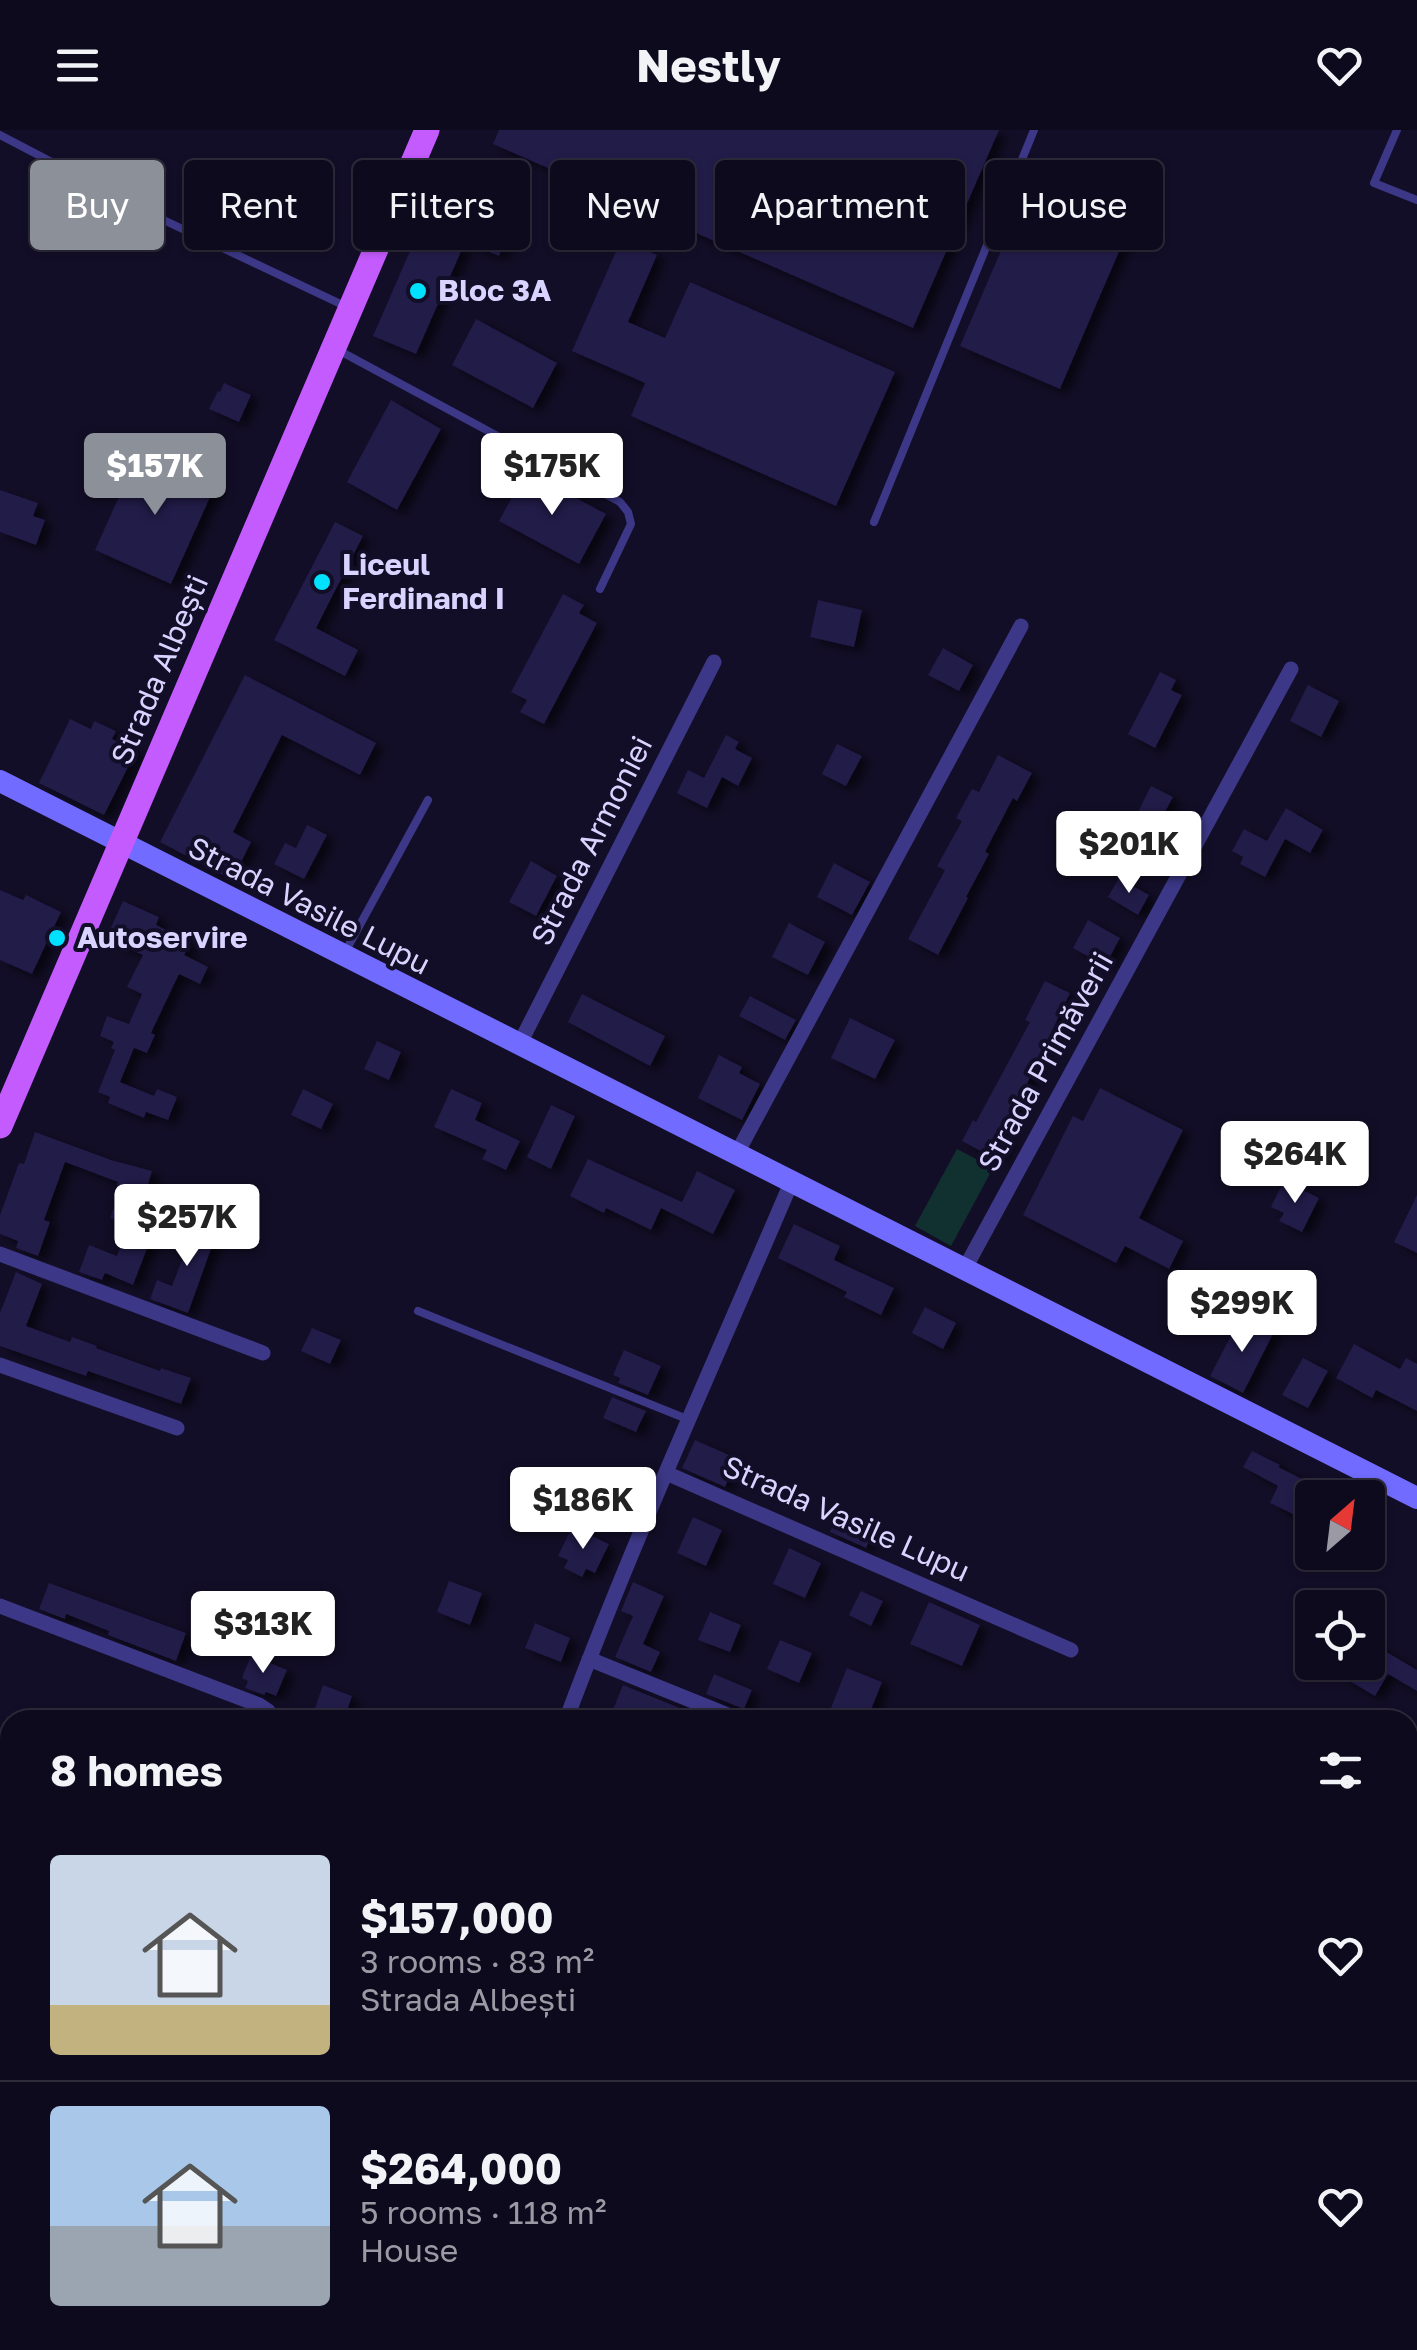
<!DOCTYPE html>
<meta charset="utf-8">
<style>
body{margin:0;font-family:"Golos Text",sans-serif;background:#1c182a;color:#f1f3f6;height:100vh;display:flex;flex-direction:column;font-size:38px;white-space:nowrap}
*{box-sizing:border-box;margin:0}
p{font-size:32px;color:#9b9aa4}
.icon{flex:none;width:55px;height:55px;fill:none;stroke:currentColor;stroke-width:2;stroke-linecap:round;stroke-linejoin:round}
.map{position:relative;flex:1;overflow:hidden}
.sheet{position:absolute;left:0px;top:1580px;width:1418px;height:640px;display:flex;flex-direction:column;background:#0e0a1d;border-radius:30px 30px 0 0;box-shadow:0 2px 8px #0004,0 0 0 2px #2e2b3b}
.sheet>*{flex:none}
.hud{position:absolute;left:30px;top:30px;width:1358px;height:90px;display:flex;gap:20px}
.needle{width:65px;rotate:28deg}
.tools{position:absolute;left:1295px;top:1350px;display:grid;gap:20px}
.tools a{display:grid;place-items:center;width:90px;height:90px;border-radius:10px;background:#0e0a1d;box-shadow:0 2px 8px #0004,0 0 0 2px #2e2b3b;font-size:50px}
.price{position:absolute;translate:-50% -85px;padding:0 22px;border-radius:10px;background:#fff;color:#222;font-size:32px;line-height:65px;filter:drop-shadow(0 2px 5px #0008)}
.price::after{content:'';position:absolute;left:50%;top:60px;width:30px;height:22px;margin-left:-15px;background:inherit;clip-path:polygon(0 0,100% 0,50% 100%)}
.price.selected{background:#8c9099;color:#fff}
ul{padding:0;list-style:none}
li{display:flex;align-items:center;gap:30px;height:250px;padding:0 50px}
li+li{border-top:2px solid #2e2b3b}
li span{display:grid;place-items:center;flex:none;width:280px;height:200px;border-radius:10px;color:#555}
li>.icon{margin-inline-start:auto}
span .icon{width:120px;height:120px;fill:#fffc;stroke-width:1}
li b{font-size:42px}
h2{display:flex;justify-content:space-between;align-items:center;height:120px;padding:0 50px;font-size:42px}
.tag{padding:0 35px;border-radius:10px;background:#0e0a1d;box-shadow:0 2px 8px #0004,0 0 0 2px #2e2b3b;font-size:35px;line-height:90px}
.tag.selected{background:#8c9099;color:#fff}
header{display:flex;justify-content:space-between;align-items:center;height:130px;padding:0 50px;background:#0e0a1d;font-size:45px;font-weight:700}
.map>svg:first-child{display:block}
.green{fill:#113130}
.building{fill:#241a48;filter:url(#shadow)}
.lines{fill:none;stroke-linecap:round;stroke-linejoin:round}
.lane{stroke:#3c3887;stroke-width:8}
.street{stroke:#3c3887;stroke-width:15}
.secondary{stroke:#716bff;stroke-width:22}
.primary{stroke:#c45bff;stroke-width:25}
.poi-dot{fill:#00e1ff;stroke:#130e27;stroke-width:4}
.labels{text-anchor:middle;stroke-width:8;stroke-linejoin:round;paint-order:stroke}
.poi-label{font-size:30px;font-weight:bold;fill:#d9d4ff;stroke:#130e27;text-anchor:start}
.street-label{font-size:30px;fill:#d9d4ff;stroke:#130e27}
</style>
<header><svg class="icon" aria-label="menu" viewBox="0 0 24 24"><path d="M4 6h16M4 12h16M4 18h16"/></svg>Nestly<svg class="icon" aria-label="heart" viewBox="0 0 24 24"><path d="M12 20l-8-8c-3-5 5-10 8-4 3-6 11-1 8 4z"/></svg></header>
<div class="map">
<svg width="1417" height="2220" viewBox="0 0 1417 2220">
<defs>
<filter id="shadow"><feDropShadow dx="8" dy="5" stdDeviation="5" flood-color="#0009"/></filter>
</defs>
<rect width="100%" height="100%" fill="#130e27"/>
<path class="green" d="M957,1019L993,1038L951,1116L915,1096Z"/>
<path class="building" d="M499,0H999L913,198L493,14Z
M1039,32L1139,75L1060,259L960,216Z
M302,45L327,59L310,91L285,77Z
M486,56L515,67L512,75L518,78L499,126L456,108L476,58L484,61Z
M420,98L463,117L416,224L373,206Z
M621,110L657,125L628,192L665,208L690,152L895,242L836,376L631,286L645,253L572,221Z
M476,189L557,233L533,278L452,235Z
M224,253L251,265L239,292L209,279L218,261L220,262Z
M391,270L441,299L397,380L347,352Z
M139,322L215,356L171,454L95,420Z
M526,341L606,384L579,434L499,391Z
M0,360L38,373L33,386L45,390L36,415L0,402Z
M335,392L363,406L316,498L358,520L345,546L274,510Z
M563,464L584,475L579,483L597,493L544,594L520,582L527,570L511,562Z
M818,470L862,480L854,517L810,507Z
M943,518L973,535L959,561L928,545Z
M1160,542L1176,550L1171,560L1182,565L1155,618L1128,604Z
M245,545L376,613L360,645L282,605L233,702L251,712L232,750L160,712Z
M1308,555L1339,571L1321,607L1290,591Z
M70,589L91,599L94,591L116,601L112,609L136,621L104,685L39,653Z
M726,605L739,612L735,619L752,628L738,656L722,647L707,678L677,663L688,640L704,648Z
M837,614L862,626L846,656L822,644Z
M998,625L1032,643L1017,671L1013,668L985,722L989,724L966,767L968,768L938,825L908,809L945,740L937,736L962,691L956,688L972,659L979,662Z
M1151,656L1173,667L1158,695L1137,684Z
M1286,678L1323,700L1310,723L1285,709L1265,747L1240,734L1243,727L1232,721L1244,699L1267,711Z
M307,695L327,705L304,749L274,734L285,713L296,718Z
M531,731L557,746L536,786L509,772Z
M834,733L870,752L852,785L817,767Z
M1119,748L1149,765L1138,785L1108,767Z
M0,760L23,770L26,765L61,782L32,844L0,830Z
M123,771L159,787L156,795L191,812L184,825L208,837L200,854L179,844L151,903L155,905L147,923L134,918L120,952L154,966L157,959L177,967L168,990L146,982L144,988L108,973L110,967L98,962L115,920L111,918L114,912L100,906L107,886L129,894L142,864L127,857L143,825L106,809Z
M1088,790L1120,808L1105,836L1073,818Z
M789,793L825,812L808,845L772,827Z
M1045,851L1070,863L1025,958L1028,959L1003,1006L1008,1009L997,1030L962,1011L973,990L976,992L1030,892L1025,890Z
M582,864L665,906L650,936L568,892Z
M750,866L796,890L785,910L739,886Z
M850,888L895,910L875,949L831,928Z
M377,911L401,922L389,950L364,939Z
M719,925L742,937L739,943L760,954L742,990L698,968Z
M1100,958L1183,1000L1139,1088L1183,1111L1169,1139L1125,1116L1116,1133L1023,1085L1073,986L1083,991Z
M303,959L333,974L321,999L291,985Z
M451,959L482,973L475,990L520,1011L506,1040L482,1029L487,1020L434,997Z
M551,975L575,986L551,1039L527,1027Z
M35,1002L111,1030L152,1041L142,1075L161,1082L133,1155L105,1143L102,1150L79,1142L89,1115L117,1126L129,1095L110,1088L120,1060L116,1059L118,1052L65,1032L44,1090L50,1092L38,1126L16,1118L18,1111L0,1104V1085L19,1033L24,1034Z
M588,1029L682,1072L697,1041L735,1060L713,1104L661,1078L651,1100L606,1078L604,1083L570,1066Z
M1284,1051L1319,1068L1302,1102L1279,1091L1284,1083L1271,1077Z
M1417,1065V1123L1394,1112Z
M190,1091L217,1102L188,1183L150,1169L157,1150L172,1156L184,1125L178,1123Z
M794,1094L840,1116L834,1130L894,1158L881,1185L844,1167L847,1162L778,1128Z
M1192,1140L1220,1155L1201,1191L1173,1176Z
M16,1142L42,1154L26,1196L70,1212L72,1207L97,1216L96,1218L160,1241L161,1238L191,1248L181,1274L88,1241L86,1246L0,1216V1183Z
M925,1177L956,1193L943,1219L912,1203Z
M1261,1192L1275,1200L1243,1263L1210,1246L1237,1194Z
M312,1198L341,1210L330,1234L301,1221Z
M1354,1214L1400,1239L1406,1228L1417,1234V1281L1376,1260L1372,1268L1336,1248Z
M624,1220L661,1236L648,1265L618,1253L620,1248L613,1245Z
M1303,1228L1328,1241L1308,1278L1282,1265Z
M612,1267L646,1281L636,1302L603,1288Z
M695,1310L738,1329L725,1357L682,1338Z
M1252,1321L1280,1335L1278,1337L1340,1368H1312V1393L1270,1373L1278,1356L1243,1337Z
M840,1382L875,1399L866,1418L830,1402Z
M693,1387L722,1400L706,1436L677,1423Z
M572,1397L609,1414L595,1443L586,1439L582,1447L564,1438L568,1430L558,1426Z
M789,1418L821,1433L805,1468L773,1454Z
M449,1451L482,1463L470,1495L437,1482Z
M633,1452L664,1466L643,1514L660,1522L651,1542L615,1527L633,1486L621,1481Z
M49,1453L186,1503L176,1531L108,1505L109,1501L66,1484L65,1489L39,1479Z
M861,1461L883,1471L871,1496L849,1485Z
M929,1472L980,1495L962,1536L910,1514Z
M710,1482L741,1495L730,1522L698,1510Z
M535,1493L570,1508L561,1532L525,1518Z
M780,1510L812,1523L799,1553L767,1539Z
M1368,1511L1417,1540V1561L1388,1544L1375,1566L1341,1546L1350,1532H1368Z
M251,1525L287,1540L276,1566L266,1562L264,1565L245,1558L248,1551L242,1548Z
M847,1538L882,1552L867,1590H826Z
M714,1544L752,1560L744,1579L706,1564Z
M323,1555L352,1566L344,1590L314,1581Z
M623,1555L707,1589V1590H635L612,1582Z"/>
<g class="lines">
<path class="lane" d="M1397,0L1374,53L1417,70
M0,5L153,85L347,177
M338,220L620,372L628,382L631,394L600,459
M874,392L1034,0
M344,824L428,670
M418,1181L687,1289"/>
<path class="street" d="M519,915L714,532
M736,1025L1021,496
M0,1124L263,1223
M964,1140L1291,539
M0,1235L177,1298
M666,1343L1071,1520
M0,1476L259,1575L268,1581L274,1590
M589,1529L740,1590
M566,1590C634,1408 715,1231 791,1053
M938,2210L950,2220
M1064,2210L1076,2220"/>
<path class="secondary" d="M0,651L1417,1368
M0,2175L10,2179
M90,2210L116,2220"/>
<path class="primary" d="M0,996L427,0
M1408,1794L1417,1786
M867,2220L880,2210"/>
</g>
<g class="poi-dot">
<circle cx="418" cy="161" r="10"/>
<circle cx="322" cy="452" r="10"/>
<circle cx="57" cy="808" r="10"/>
</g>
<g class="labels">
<g class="poi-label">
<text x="438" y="171">Bloc 3A</text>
<text x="342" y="445">Liceul<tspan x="342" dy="34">Ferdinand I</tspan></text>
<text x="77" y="818">Autoservire</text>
</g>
<g class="street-label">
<text transform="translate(160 540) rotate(-67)" y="10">Strada Albești</text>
<text transform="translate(592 711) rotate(-63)" y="10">Strada Armoniei</text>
<text transform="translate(309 776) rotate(27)" y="10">Strada Vasile Lupu</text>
<text transform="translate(1046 932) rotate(-61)" y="10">Strada Primăverii</text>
<text transform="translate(846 1389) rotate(24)" y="10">Strada Vasile Lupu</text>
</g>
</g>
</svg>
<div class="tools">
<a><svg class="needle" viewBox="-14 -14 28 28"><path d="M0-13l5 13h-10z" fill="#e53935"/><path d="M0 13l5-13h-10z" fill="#9b9aa4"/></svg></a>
<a><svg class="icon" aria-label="locate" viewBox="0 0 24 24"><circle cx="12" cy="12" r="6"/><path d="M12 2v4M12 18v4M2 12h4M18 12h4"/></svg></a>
</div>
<b class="price selected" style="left:155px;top:388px">$157K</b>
<b class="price" style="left:552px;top:388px">$175K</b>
<b class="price" style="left:1129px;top:766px">$201K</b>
<b class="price" style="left:1295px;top:1076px">$264K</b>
<b class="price" style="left:187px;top:1139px">$257K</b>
<b class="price" style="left:1242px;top:1225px">$299K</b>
<b class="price" style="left:583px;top:1422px">$186K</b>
<b class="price" style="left:263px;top:1546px">$313K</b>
<div class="hud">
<a class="tag selected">Buy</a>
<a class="tag">Rent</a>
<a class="tag">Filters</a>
<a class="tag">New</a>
<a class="tag">Apartment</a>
<a class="tag">House</a>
</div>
<section class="sheet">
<h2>8 homes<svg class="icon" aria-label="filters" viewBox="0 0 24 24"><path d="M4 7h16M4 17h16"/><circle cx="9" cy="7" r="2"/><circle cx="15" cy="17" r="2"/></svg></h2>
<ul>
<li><span style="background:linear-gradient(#c9d6e8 75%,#c2b280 0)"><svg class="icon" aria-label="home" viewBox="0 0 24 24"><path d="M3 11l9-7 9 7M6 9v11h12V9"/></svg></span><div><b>$157,000</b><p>3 rooms · 83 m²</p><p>Strada Albești</p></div><svg class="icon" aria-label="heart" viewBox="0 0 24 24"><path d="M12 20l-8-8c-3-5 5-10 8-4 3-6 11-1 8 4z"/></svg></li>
<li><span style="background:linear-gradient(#a9c7e8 60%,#9aa5b1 0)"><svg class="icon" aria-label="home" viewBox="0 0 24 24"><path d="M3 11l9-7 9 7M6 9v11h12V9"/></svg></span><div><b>$264,000</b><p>5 rooms · 118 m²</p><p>House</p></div><svg class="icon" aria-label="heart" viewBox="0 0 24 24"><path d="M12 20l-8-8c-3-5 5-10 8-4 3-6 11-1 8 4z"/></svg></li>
</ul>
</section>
</div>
